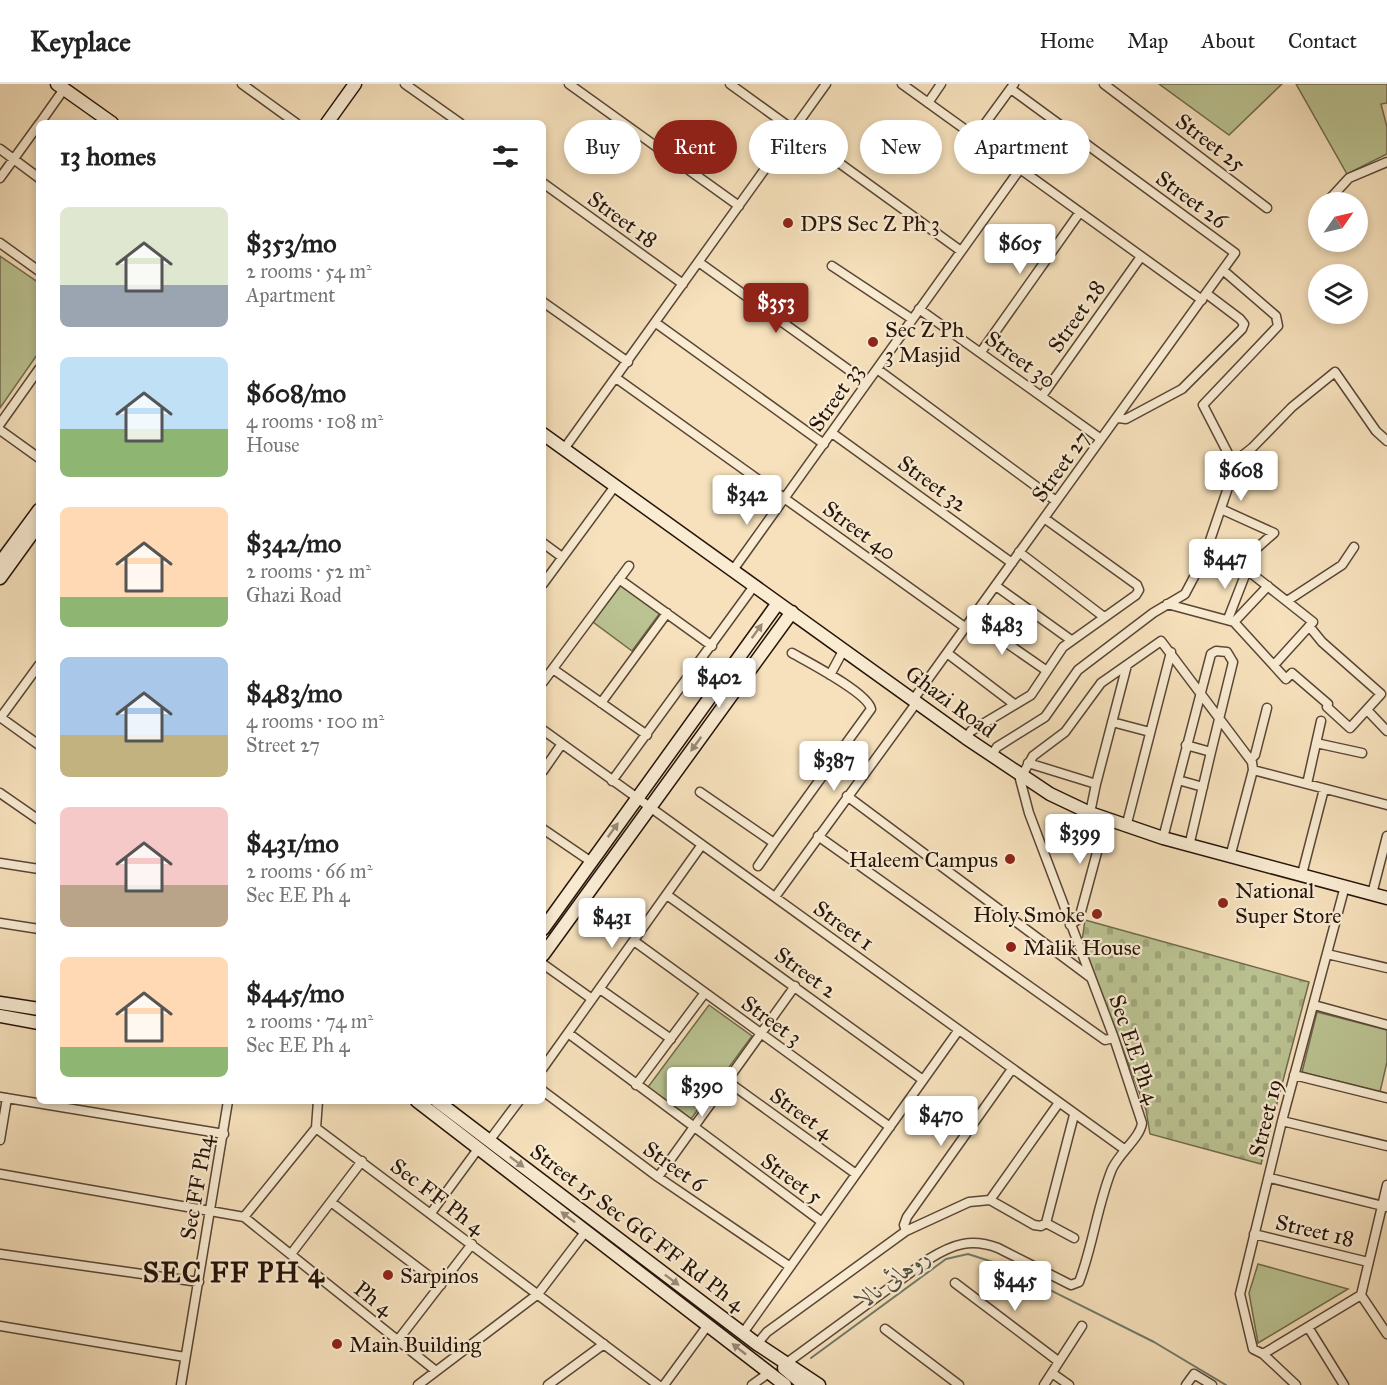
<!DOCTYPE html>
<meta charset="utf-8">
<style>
body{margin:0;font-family:"IM FELL Great Primer",Amiri,serif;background:#f2f2f2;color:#222;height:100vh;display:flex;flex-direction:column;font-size:22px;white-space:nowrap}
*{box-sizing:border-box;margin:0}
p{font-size:20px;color:#767676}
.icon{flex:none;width:33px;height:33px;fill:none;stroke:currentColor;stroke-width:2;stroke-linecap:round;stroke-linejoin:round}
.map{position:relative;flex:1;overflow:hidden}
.drawer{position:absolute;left:36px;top:36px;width:510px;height:984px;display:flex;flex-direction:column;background:#fff;border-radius:9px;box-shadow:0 3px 9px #0003}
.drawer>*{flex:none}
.hud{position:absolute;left:564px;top:36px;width:570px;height:54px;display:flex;gap:12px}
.needle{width:39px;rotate:56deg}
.tools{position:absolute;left:1308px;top:108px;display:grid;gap:12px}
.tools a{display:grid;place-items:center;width:60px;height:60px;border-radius:50%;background:#fff;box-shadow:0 3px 9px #0003;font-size:30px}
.price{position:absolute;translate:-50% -51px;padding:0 14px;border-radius:6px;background:#fff;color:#222;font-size:20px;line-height:39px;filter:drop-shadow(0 2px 3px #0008)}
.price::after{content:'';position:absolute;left:50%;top:36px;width:18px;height:14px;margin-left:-9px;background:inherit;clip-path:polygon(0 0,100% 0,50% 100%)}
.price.selected{background:#8f2418;color:#fff}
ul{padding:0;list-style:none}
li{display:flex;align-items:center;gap:18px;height:150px;padding:0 24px}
li span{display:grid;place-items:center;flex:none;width:168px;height:120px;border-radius:9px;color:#555}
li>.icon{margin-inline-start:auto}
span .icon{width:72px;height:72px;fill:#fffc;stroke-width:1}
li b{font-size:26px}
h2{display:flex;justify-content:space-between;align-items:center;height:72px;padding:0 24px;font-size:26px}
.pill{padding:0 21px;border-radius:27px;background:#fff;box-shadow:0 3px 9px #0003;font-size:21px;line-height:54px}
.pill.selected{background:#8f2418;color:#fff}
header{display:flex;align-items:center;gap:36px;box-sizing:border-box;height:84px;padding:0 30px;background:#fff;border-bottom:2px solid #e0e0e0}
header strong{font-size:28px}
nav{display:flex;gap:33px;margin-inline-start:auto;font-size:21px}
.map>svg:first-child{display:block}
.green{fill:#bbc392;stroke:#706b4e;stroke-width:1.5}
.cemetery{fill:url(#cemetery-stones);stroke:#706b4e;stroke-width:1.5}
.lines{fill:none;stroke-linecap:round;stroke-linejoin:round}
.stream{stroke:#6e7a6a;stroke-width:2}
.street-casing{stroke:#5a4636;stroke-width:11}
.secondary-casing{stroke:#261309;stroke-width:15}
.street{stroke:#f9ecd3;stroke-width:8}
.secondary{stroke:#f9ecd3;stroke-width:12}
.oneway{fill:#9a8a78}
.poi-dot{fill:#8f2418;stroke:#f9ecd3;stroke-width:2}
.labels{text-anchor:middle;stroke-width:4.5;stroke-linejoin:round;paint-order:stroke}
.street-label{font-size:22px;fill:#261309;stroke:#f9ecd3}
.poi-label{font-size:22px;fill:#261309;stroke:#f9ecd3;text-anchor:start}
.water-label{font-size:24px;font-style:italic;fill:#504f42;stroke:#f9ecd3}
.district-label{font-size:28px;font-weight:bold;letter-spacing:1.5px;fill:#261309;stroke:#f9ecd3}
</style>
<header>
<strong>Keyplace</strong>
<nav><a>Home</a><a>Map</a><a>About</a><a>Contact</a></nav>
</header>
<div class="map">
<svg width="1387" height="1301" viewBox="0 0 1387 1301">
<defs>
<pattern id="cemetery-stones" width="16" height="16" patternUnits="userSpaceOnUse" patternTransform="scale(1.5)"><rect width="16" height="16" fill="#bbc392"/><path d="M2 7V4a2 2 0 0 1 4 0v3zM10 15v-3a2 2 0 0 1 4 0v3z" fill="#a1a77d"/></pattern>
</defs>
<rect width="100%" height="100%" fill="#f6e1bc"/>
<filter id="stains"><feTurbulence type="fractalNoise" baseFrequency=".00333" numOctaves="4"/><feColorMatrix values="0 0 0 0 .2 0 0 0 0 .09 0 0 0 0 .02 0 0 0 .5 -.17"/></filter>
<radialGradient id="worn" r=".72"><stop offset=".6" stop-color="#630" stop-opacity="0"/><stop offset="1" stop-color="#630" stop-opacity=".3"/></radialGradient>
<path class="green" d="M1159,0H1282L1229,51Z
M1296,0H1387V19L1381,20L1387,43V70L1347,90Z
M0,172L39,199V268L0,324Z
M621,501L660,529L632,567L593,538Z
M709,921L752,952L691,1035L648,1003Z
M1317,928L1387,946V978L1380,1008L1302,988Z
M1258,1180L1348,1205L1258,1259L1249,1209Z"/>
<path class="cemetery" d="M1085,836L1309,898L1261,1080L1150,1050L1146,1026L1082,857Z"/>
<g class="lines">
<path class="stream" d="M811,1274L946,1175L968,1170L996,1179L1154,1258L1226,1301"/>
<g class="street-casing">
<path id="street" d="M242,0L296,39
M405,0L460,39
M569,0L739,122
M730,0L961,167
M902,0L1202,216
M1104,0L1267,124
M928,19L941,0
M40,39L64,5
M976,52L1014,0
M0,65L39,94
M0,94L39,40
M543,99L683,200
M1327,118L1349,94L1387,78
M1315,132L1318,128
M0,159L39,187
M700,179L867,299
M832,182L912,235
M543,218L628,278
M919,225L1101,355
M656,239L824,360
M981,268L1080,128
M877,285L1056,417
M616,294L966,544
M1042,312L1140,174
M1118,334L1126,335L1182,305L1242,245L1244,240L1240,235L1207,210
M0,340L39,285
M0,346L39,374
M832,349L1012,479
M564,365L826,0
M1233,379L1252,364L1292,323L1335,288L1376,347L1387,357
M1221,425L1274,449L1249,471L1238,486
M543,459L562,473
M1019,468L1104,533
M1200,482L1247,486L1313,538L1274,581
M733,486L1020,85
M619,495L712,562
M543,500L615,402
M996,502L1071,556
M1287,517L1342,481L1354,463
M1167,520L1234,538L1286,595L1292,589L1328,620L1327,623L1350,644L1381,610L1322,558L1309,542
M972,535L1047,587
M1228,535L1247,486
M1234,538L1268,502
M947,569L1014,620
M553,585L647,651
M830,591L844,565
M543,598L629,482
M913,616L1235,169L1011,5
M601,619L667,529
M1368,627L1387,647
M0,633L39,661
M1,633L39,581
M1112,638L1150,648
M543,646L1124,1065
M966,654L971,647L1031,611L1063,563L1136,511L1139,506L1137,501L1044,434
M1316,659L1362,669
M1186,661L1211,668L1189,762
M991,672L997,663L1045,633L1078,586L1153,529L1185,510L1204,474L1235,383L1203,321L1278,242L1276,232L1224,187
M1251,675L1255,671L1267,624
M1028,679L1096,700L1127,581
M1253,686L1387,721
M543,687L561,661
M1178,696L1203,703
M612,697L754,502
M1307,700L1321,637
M700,708L774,759L871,625C868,609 808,578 792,569
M0,709L39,736
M847,712L1090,893
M1090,729L1096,700
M1126,743L1171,568
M543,745L590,777
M818,752L1105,956L1114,954
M1163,754L1211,570L1216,567L1227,568L1233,578L1211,668
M0,779L39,785
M758,782L774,759
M1302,790L1324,705
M1372,810L1387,752
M667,811L923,996
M775,813L917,618
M0,839L39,845
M1070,841L1079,835L1106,735
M634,857L890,1043
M1327,870L1387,884
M543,880L592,915
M600,905L671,955
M1314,921L1387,941
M568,949L822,1138
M543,984L701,762
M1294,991L1387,1014
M727,997L856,1090
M636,1001L704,910
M543,1007L658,1093L789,1182
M0,1013L224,1050
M1282,1037L1387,1062
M316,1044L658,1301
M0,1056L7,1014
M489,1057L519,1017
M0,1090L244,1133L436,1287
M658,1093L795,902
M1270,1094L1387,1123
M990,1116L1058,1020
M331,1118L441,1201
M431,1129L478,1065
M244,1133L316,1044L318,1017
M1046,1139L1074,1154
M906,1147L904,1141L907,1133L1012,985
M1254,1150L1368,1178
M0,1170L199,1198
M291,1170L362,1077
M955,1199L1058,1277
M1361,1211L1387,1101
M1361,1211L1387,1250
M0,1242L185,1273
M1308,1243L1344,1301
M885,1245L959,1301
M743,1249L958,947
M398,1256L472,1160
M757,1260L767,1248L906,1147L969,1118L990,1116L1034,1141L1041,1142L1046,1139L1074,1031
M1263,1270L1361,1211
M788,1278L929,1175C953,1160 971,1154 998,1164L1071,1201L1079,1198C1093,1162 1097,1122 1112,1085C1120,1068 1140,1054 1142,1039L1114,954L1029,729L1020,695L1033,672L1065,648L1101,599L1161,557L1252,678L1253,686L1230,773
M1052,1289L1069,1301
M181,1301L228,1017
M418,1301L538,1210L586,1147
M548,1301L604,1260
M664,1301L708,1241
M752,1301L770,1288
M1044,1301L1082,1242
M1186,1301L1194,1290L1212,1301
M1296,1301L1263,1270L1253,1265L1240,1210L1282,1037L1345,802"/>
</g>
<g class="secondary-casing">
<path id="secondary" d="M57,0L112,39
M327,39L355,0
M543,350L966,654L1050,710L1090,729L1163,754L1387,814
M0,479L39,426
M0,494L39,440
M543,845L778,519
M543,871L792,528
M0,919L39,925
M0,932L39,939
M417,1017L785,1301
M437,1017L757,1260L819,1301
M784,1284L804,1301"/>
</g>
<use href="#street" class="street"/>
<use href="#secondary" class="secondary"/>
</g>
<defs><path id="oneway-solid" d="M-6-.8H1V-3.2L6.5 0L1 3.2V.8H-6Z" transform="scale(1.5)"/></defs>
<g class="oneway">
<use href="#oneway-solid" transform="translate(757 547) rotate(-54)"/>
<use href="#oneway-solid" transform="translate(696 660) rotate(126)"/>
<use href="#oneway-solid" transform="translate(613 746) rotate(-54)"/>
<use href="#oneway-solid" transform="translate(517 1078) rotate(37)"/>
<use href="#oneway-solid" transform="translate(568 1133) rotate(-143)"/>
<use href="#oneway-solid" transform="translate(672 1196) rotate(37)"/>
<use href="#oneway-solid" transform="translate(739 1265) rotate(-142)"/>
</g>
<g class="poi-dot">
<circle cx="788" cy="139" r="6"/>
<circle cx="873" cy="258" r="6"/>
<circle cx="1010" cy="775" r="6"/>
<circle cx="1223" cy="819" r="6"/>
<circle cx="1097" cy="830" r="6"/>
<circle cx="1011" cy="863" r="6"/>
<circle cx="388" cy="1191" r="6"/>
<circle cx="337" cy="1260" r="6"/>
</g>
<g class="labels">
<g class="street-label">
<text transform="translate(1211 58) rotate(37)" y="8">Street 25</text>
<text transform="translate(1192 115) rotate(36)" y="8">Street 26</text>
<text transform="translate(623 135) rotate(36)" y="8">Street 18</text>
<text transform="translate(1076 232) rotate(-55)" y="8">Street 28</text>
<text transform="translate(1021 275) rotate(36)" y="8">Street 30</text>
<text transform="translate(835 313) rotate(-55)" y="8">Street 33</text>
<text transform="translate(1060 382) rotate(-54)" y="8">Street 27</text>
<text transform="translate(933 399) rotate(36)" y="8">Street 32</text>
<text transform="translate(860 446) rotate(36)" y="8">Street 40</text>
<text transform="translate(951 617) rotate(36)" y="8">Ghazi Road</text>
<text transform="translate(844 841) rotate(36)" y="8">Street 1</text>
<text transform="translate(806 888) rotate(36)" y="8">Street 2</text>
<text transform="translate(772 936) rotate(36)" y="8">Street 3</text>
<text transform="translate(1135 965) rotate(71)" y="8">Sec EE Ph 4</text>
<text transform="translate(802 1029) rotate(36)" y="8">Street 4</text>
<text transform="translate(1265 1034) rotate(-76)" y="8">Street 19</text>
<text transform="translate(675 1082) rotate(35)" y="8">Street 6</text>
<text transform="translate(792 1094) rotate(36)" y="8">Street 5</text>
<text transform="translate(196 1103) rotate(-80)" y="8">Sec FF Ph4</text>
<text transform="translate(438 1112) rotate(37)" y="8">Sec FF Ph 4</text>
<text transform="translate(638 1143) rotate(37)" y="8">Street 15 Sec GG FF Rd Ph 4</text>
<text transform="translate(1315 1146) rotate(13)" y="8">Street 18</text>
<text transform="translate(374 1214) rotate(38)" y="8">Ph 4</text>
</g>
<g class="poi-label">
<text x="800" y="147">DPS Sec Z Ph 3</text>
<text x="885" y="253">Sec Z Ph<tspan x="885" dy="25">3 Masjid</tspan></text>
<text x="998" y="783" text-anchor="end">Haleem Campus</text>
<text x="1235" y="814">National<tspan x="1235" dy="25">Super Store</tspan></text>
<text x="1085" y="838" text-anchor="end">Holy Smoke</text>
<text x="1023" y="871">Malik House</text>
<text x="400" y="1199">Sarpinos</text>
<text x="349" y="1268">Main Building</text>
</g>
<g class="water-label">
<text transform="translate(893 1194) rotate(-36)" y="8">روہائی نالا</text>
</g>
<g class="district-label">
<text x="234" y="1198">SEC FF PH 4</text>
</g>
</g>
<rect width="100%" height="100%" filter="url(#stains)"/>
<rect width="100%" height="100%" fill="url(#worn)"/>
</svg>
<div class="tools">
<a><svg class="needle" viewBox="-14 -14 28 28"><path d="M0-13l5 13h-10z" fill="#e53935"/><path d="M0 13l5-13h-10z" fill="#767676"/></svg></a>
<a><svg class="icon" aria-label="layers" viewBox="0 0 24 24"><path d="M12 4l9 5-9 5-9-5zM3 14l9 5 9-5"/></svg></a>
</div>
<b class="price" style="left:1020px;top:191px">$605</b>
<b class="price selected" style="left:776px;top:250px">$353</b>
<b class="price" style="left:1241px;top:418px">$608</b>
<b class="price" style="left:747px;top:442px">$342</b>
<b class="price" style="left:1225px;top:506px">$447</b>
<b class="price" style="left:1002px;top:572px">$483</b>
<b class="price" style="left:719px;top:625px">$402</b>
<b class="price" style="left:834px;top:708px">$387</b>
<b class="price" style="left:1080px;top:781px">$399</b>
<b class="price" style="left:612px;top:865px">$431</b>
<b class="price" style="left:702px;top:1034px">$390</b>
<b class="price" style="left:941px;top:1063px">$470</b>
<b class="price" style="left:1015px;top:1228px">$445</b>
<div class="hud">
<a class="pill">Buy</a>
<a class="pill selected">Rent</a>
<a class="pill">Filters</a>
<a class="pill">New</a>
<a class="pill">Apartment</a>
</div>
<section class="drawer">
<h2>13 homes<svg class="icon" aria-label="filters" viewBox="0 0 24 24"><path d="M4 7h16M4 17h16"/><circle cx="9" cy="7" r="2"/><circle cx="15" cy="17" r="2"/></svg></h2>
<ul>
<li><span style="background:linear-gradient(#dfe7d0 65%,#9aa5b1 0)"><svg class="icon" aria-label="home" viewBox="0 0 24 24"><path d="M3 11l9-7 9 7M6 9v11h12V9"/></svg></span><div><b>$353/mo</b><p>2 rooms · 54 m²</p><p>Apartment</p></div></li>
<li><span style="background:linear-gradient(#bfe0f5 60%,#8fb573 0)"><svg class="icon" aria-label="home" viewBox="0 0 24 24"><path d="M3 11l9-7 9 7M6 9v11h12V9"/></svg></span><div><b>$608/mo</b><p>4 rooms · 108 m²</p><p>House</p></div></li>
<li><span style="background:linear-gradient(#ffd9b3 75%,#8fb573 0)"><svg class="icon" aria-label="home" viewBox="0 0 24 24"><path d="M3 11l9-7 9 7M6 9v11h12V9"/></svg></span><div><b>$342/mo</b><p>2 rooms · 52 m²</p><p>Ghazi Road</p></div></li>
<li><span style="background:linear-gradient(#a9c7e8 65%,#c2b280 0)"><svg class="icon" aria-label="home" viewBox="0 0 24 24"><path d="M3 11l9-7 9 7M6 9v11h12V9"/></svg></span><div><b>$483/mo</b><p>4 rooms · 100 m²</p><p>Street 27</p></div></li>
<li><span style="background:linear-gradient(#f6c9c9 65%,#b9a48a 0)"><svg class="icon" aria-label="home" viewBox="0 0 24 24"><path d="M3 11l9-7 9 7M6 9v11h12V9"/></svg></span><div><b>$431/mo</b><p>2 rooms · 66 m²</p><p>Sec EE Ph 4</p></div></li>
<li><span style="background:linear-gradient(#ffd9b3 75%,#8fb573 0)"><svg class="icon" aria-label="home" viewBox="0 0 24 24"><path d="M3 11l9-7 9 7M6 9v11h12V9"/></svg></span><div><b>$445/mo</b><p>2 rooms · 74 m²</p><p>Sec EE Ph 4</p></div></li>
</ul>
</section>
</div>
